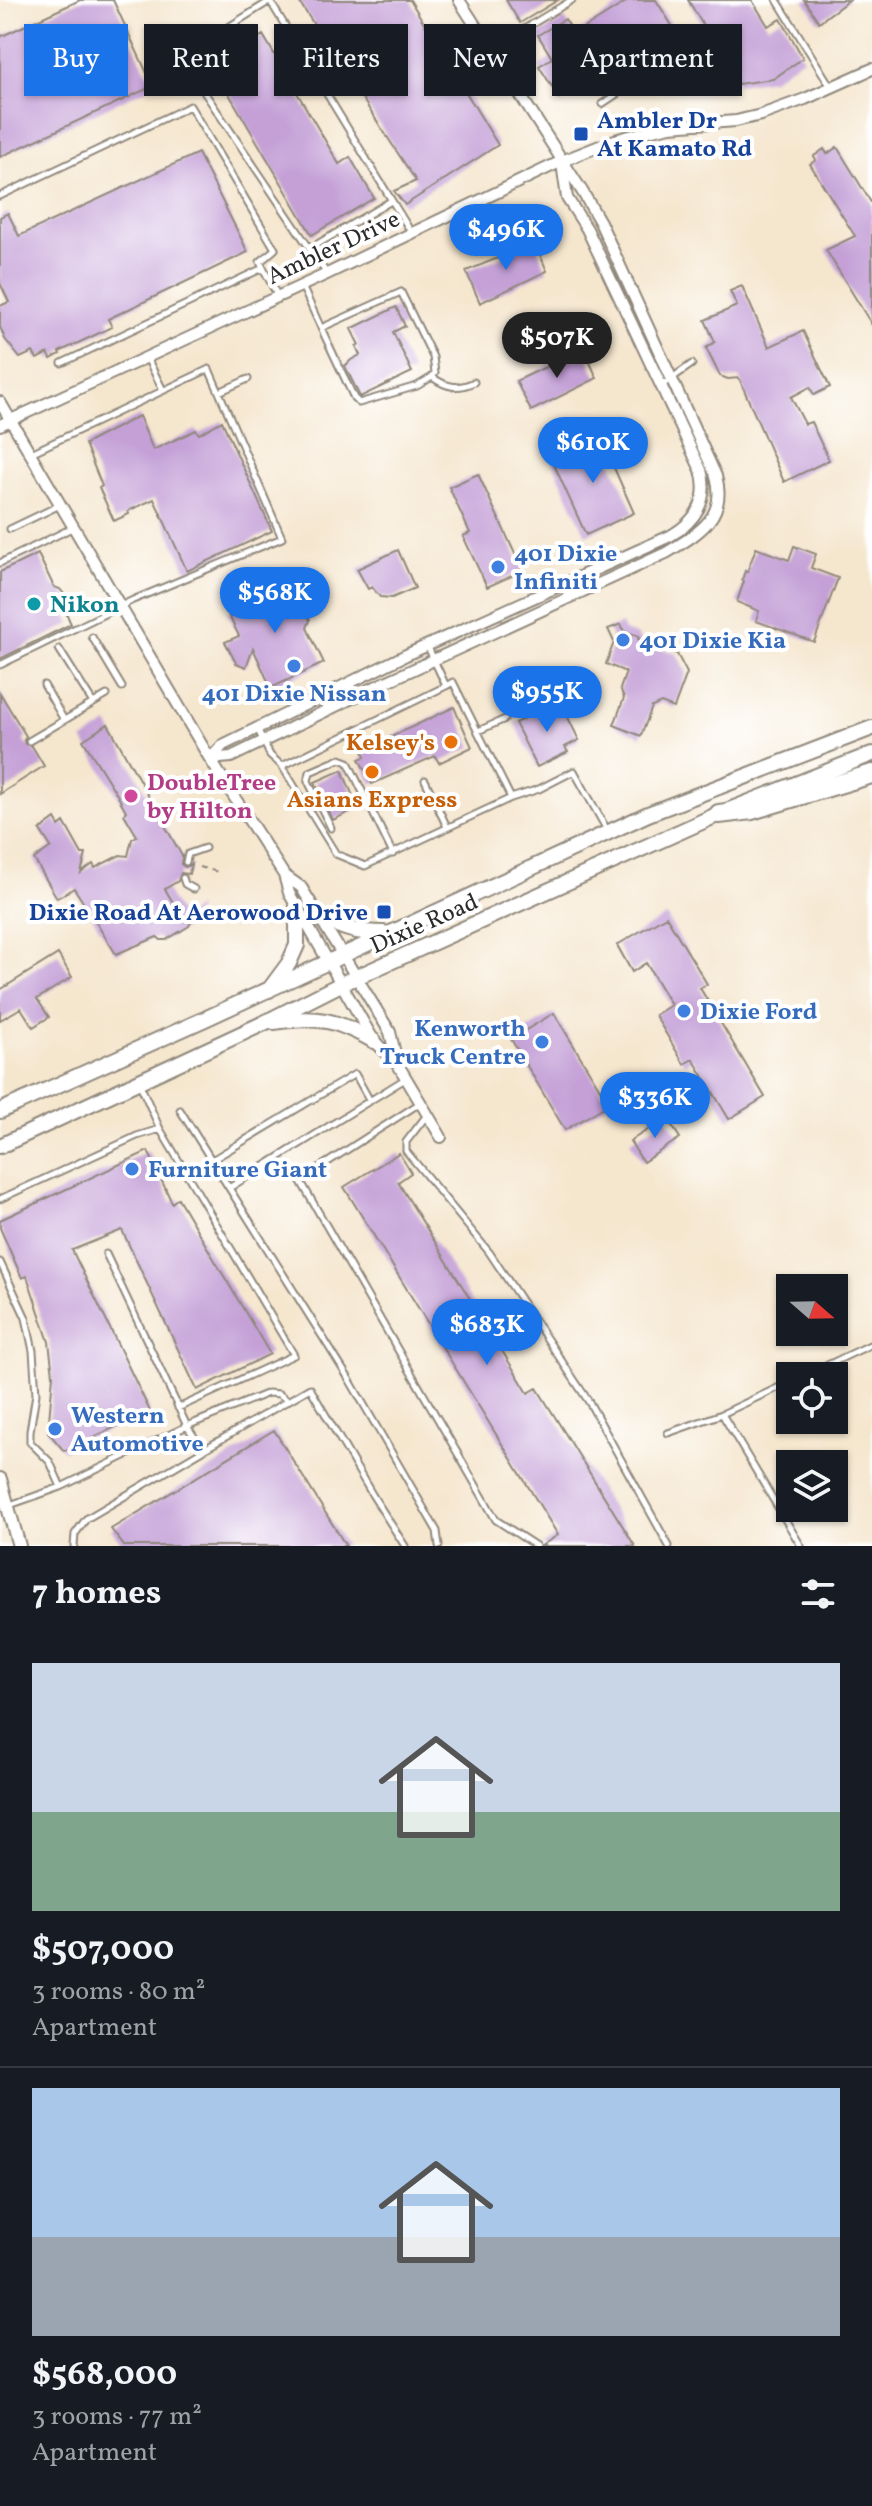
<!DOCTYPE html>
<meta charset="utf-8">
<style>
body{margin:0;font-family:Vollkorn,serif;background:#20242c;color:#f1f3f6;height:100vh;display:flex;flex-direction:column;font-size:30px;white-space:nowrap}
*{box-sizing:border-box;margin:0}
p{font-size:26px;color:#9ea1a6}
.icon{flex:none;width:44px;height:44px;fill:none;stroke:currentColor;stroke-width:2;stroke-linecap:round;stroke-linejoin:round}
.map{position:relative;height:1546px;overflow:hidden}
.details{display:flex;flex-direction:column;background:#171b24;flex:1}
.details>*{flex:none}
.guide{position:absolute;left:24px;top:24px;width:824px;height:72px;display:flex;gap:16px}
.needle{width:52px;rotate:110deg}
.buttons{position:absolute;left:776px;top:1274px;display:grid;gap:16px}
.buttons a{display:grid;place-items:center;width:72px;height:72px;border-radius:0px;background:#171b24;box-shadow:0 2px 6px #0004;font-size:40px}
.price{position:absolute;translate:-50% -68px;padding:0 18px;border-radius:28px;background:#1a73e8;color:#fff;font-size:26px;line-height:52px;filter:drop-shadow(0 2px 4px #0008)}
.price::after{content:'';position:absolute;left:50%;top:48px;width:24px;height:18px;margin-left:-12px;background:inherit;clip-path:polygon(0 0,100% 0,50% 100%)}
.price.on{background:#222;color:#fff}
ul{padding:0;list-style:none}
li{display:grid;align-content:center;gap:16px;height:424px;padding:0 32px}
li+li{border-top:2px solid #363941}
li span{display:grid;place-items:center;height:248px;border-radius:0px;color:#555}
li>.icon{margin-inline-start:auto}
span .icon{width:144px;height:144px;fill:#fffc;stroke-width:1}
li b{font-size:34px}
h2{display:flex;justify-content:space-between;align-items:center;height:96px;padding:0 32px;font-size:34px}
.chip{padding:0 28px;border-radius:0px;background:#171b24;box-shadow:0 2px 6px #0004;font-size:28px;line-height:72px}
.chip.on{background:#1a73e8;color:#fff}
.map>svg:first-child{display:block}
.building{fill:#c4a0d7}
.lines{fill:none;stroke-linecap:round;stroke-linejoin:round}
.service-casing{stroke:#90887c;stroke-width:9}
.minor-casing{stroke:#90887c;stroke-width:14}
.tertiary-casing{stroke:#90887c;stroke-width:16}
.secondary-casing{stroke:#90887c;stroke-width:18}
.motorway-casing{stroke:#90887c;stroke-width:22}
.path{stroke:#90887c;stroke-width:2;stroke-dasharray:6 6;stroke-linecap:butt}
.service{stroke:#fff;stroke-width:5}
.minor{stroke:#fff;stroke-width:10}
.tertiary{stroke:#fff;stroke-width:12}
.secondary{stroke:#fff;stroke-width:14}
.motorway{stroke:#fff;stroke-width:18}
.transit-dot{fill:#1a4fb4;stroke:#fff;stroke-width:3}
.shop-dot{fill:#3f7fe0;stroke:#fff;stroke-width:3}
.culture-dot{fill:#0f9aa8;stroke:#fff;stroke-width:3}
.food-dot{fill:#e8710a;stroke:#fff;stroke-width:3}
.hotel-dot{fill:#d1479c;stroke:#fff;stroke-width:3}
.labels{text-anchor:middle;stroke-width:8;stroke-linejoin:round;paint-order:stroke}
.transit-label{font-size:24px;font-weight:bold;fill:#164399;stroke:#fff;text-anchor:start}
.street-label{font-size:24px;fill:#2b2b2b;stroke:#fff}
.shop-label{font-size:24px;font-weight:bold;fill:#366cbe;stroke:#fff;text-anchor:start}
.culture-label{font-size:24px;font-weight:bold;fill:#0d838f;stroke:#fff;text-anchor:start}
.food-label{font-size:24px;font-weight:bold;fill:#c56008;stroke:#fff;text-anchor:end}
.hotel-label{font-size:24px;font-weight:bold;fill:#b23c85;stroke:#fff;text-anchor:start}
</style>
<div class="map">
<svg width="872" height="1546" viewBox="0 0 872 1546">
<rect width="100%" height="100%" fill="#fff"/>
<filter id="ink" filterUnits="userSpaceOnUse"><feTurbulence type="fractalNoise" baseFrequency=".0125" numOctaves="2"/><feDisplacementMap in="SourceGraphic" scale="16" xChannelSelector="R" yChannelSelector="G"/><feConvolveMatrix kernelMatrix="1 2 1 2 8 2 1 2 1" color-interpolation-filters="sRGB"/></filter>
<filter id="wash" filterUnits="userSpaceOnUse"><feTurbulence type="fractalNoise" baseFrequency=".006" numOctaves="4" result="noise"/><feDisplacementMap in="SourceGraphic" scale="32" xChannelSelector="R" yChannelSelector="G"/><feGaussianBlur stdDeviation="1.8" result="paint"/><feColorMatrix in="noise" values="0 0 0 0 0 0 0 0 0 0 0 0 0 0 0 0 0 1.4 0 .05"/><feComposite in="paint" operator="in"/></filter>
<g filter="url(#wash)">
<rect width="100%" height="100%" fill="#f5e6ce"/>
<g id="blocks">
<path class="building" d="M80,0H113L153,86L0,157V37Z
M298,0H410L498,145L405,205L394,191L416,181Z
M506,0H558L520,23Z
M629,0H656L676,32L575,94L573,90L559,98L539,66L552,58L538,35L565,19L575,34Z
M688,0H752L768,26L781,19L803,58L773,79L738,84Z
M804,0H849L819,22Z
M263,35L339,164L350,157L374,198L312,235L212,65Z
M837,147L872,204V325L826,250L855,236L810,164L816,160L814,156L824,149L827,154Z
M198,153L248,252L108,319L112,327L59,352L60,354L51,359L48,353L37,359L33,352L20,358L5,339L0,327V306L9,302L0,283V217L8,213L19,236Z
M535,243L547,271L480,303L466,271Z
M742,286L769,347L803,331L830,387L814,395L810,387L791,397L805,424L811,422L829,460L784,482L739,378L728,379L720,376L706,348L715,342L705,320L737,306L730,291Z
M396,307L405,326L393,332L412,372L360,397L345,366L351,360L360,355L356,346L359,345L351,329Z
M584,349L597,378L531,411L516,381Z
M139,416L153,450L196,430L199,434L222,421L272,531L187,571L154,499L128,511L129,514L114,521L99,488L102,486L85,444Z
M600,436L634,513L586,535L551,458Z
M478,474L523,571L487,587L463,536L470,533L449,487Z
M794,546L816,554L811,568L838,578L814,642L756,621L759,611L737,602L744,581L742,580L745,571L747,572L756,548L789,560Z
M398,550L415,588L392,598L380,597L372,587L368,589L357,569Z
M38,554L54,587L60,589L68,599L67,615L71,624L0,659V572Z
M291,581L310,620L307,628L324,663L271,688L253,648L246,667L236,663L225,642L239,636L227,612Z
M621,624L624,631L639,636L638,639L677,654L687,673L674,708L661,703L652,707L641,736L614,725L624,698L620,689L626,672L606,664L614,642L608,629Z
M0,693L26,736L24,740L25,744L32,746L44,766L0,794Z
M560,701L579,740L565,747L568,752L537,767L515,723Z
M454,707L472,747L439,763L435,756L372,784L359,759L365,757L363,750Z
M108,724L182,856L181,864L185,867L191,864L189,874L181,873L178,881L165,889L183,919L199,907L189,926L166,940H161L157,937L116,954L74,888L57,898L34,859L51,847L40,830L55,819L59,826L64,822L82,854H86L81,873L93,864L95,868L120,855L128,856L132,839L137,836L124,814L126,811L116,793L83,740Z
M342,770L358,808L333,820L315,782Z
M666,916L707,984L700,988L765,1097L729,1119L693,1059L684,1064L655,1015L671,1005L646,963L632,972L617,945Z
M58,954L72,977L37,999L49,1017L33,1027L21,1008L0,1020V990Z
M554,1013L609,1104L565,1130L511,1039Z
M667,1118L680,1138L643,1162L630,1141Z
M148,1151L172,1203L178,1198L270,1354L197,1390L122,1230L72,1250L150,1411L64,1451L48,1432L53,1375L49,1342L27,1276L22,1278L0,1228V1220Z
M399,1153L411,1173L398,1182L528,1393L537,1388L635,1546H541L558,1535L344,1187Z
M274,1430L346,1546H124L111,1529Z"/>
</g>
</g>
<g filter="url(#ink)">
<use href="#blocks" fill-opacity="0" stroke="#90887c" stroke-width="2"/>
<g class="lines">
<g class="service-casing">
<path id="service" d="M777,0L831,87
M491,49L572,0
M602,104L691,45
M0,196L190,106L275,249L260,262L277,295
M309,249L391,201
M327,274L194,77L191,59L198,46L270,1L411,232
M302,286L321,328L401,292L433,357L435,373L432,377L417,386L359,403L354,398L321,328
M147,358L163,390
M62,363L263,268
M432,377C446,387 458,390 474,382
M661,386L692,364
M219,392L248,379
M10,529L60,505
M0,563L74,527
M92,637L122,687
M427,645L446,686L453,682L511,798
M59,649L93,703
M0,665L133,600L282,538L209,369L31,453
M44,685L64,720
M257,728L270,755L282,766L336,854L365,866L511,798L539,789L574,771L607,830
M478,731L505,719
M29,741L107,695
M282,766L446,686
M425,780L447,827
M331,828L308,781L310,772L340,759L348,762L393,854
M186,862L188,854L205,848
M183,878L185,884L194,889
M405,1079L229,1188L349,1379L437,1531L439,1546
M420,1103L300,1180L496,1520L536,1546
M180,1110L229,1188
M427,1115L406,1142V1151L489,1252L589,1402L669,1546
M160,1129L294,1355L178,1408
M212,1160L355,1074L370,1101
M0,1199L137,1136L160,1129L139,1082
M0,1262L26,1318L33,1351L36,1394L30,1431V1442L50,1462L61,1487
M804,1376L872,1344
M722,1414L790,1382
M668,1433L722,1414L801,1546
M203,1450L310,1388L373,1496L405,1546
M7,1506L61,1487L187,1426L268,1393L279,1394L287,1400
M74,1546L75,1534L86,1519L203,1450L187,1426L106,1254"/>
</g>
<g class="minor-casing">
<path id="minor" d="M0,402L210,759L284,875L289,893L374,1041L397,1063L441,1137
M0,425L327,274L562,161L615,140L648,131L670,126L736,121L761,115L805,99L872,69
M210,759L231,757L377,686L666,553C697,534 728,518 716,476L600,222L582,191L459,0
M210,759L223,745L406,655L670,536C695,522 710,500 701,470L587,229L567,198L562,163
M284,875L301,887L390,1032L397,1062"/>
</g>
<g class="tertiary-casing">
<path id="tertiary" d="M0,1479L19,1546"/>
</g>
<g class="secondary-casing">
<path id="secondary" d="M318,916C343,929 356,933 384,933
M269,990L289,963L297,945V906
M274,1022C317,1015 337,1020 374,1041
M0,1111L207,1018L648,814L872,728
M0,1146L262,1024L341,984L719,814L872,754"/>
</g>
<g class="motorway-casing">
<path id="motorway" d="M719,814L752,810L872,774"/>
</g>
<path class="path" d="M199,867L222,873"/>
<use href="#service" class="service"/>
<use href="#minor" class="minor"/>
<use href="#tertiary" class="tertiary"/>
<use href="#secondary" class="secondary"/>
<use href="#motorway" class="motorway"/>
</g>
</g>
<g class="transit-dot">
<rect x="573" y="126" width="16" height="16" rx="4"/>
<rect x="376" y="904" width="16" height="16" rx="4"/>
</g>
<g class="shop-dot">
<circle cx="498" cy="567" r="8"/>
<circle cx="623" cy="640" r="8"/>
<circle cx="294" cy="666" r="8"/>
<circle cx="684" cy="1011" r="8"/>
<circle cx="542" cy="1042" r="8"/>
<circle cx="132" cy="1169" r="8"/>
<circle cx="55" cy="1429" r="8"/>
</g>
<circle class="culture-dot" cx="34" cy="604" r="8"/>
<g class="food-dot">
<circle cx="451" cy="742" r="8"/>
<circle cx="372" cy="772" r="8"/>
</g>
<circle class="hotel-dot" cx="131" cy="796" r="8"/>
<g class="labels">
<g class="transit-label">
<text x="597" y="128">Ambler Dr<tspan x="597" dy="28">At Kamato Rd</tspan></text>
<text x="368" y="920" text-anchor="end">Dixie Road At Aerowood Drive</text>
</g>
<g class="street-label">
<text transform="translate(333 247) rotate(-25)" y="8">Ambler Drive</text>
<text transform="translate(424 923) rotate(-24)" y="8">Dixie Road</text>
</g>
<g class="shop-label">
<text x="514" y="561">401 Dixie<tspan x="514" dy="28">Infiniti</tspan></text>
<text x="639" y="648">401 Dixie Kia</text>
<text x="294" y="701" text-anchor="middle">401 Dixie Nissan</text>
<text x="700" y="1019">Dixie Ford</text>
<text x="526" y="1036" text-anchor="end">Kenworth<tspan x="526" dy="28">Truck Centre</tspan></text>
<text x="148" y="1177">Furniture Giant</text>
<text x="71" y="1423">Western<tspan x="71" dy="28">Automotive</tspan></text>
</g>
<g class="culture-label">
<text x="50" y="612">Nikon</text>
</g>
<g class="food-label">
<text x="435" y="750">Kelsey's</text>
<text x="372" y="807" text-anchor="middle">Asians Express</text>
</g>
<g class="hotel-label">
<text x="147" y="790">DoubleTree<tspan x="147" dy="28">by Hilton</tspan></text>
</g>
</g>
</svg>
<div class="buttons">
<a><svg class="needle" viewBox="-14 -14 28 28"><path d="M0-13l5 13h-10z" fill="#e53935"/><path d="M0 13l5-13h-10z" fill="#9ea1a6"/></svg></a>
<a><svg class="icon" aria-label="locate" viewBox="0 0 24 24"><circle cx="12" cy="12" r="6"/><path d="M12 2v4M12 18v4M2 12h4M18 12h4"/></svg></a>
<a><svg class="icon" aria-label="layers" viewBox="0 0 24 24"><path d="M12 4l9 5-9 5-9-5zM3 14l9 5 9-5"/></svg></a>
</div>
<b class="price" style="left:506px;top:272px">$496K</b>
<b class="price on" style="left:557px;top:380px">$507K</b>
<b class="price" style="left:593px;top:485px">$610K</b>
<b class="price" style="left:275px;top:635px">$568K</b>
<b class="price" style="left:547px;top:734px">$955K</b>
<b class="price" style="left:655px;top:1140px">$336K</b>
<b class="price" style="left:487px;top:1367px">$683K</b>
<div class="guide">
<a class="chip on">Buy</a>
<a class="chip">Rent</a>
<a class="chip">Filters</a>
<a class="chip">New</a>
<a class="chip">Apartment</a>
</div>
</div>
<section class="details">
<h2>7 homes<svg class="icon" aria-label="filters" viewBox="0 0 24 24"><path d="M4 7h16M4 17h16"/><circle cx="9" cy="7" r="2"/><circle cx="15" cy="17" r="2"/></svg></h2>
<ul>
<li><span style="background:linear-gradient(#c9d6e8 60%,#7fa58c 0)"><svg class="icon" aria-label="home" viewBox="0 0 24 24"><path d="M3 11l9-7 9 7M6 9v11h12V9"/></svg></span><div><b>$507,000</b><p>3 rooms · 80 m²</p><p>Apartment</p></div></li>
<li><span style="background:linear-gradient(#a9c7e8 60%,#9aa5b1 0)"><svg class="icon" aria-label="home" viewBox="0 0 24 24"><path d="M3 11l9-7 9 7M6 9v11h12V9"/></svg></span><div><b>$568,000</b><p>3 rooms · 77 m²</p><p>Apartment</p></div></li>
</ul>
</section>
